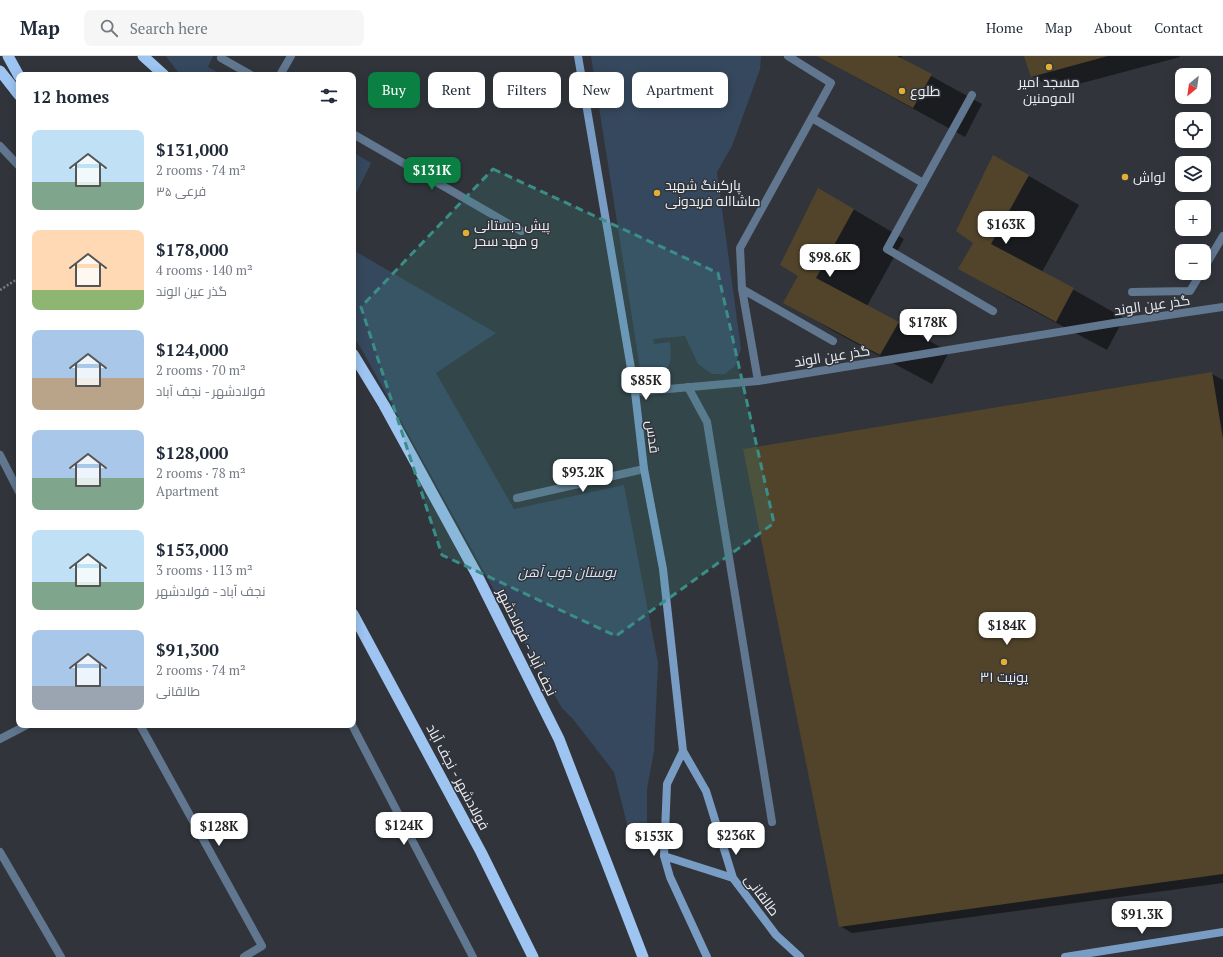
<!DOCTYPE html>
<meta charset="utf-8">
<style>
body{margin:0;font-family:"PT Serif",Cairo,serif;background:#f6f6f7;color:#1f2937;height:100vh;display:flex;flex-direction:column;font-size:15px;white-space:nowrap}
*{box-sizing:border-box;margin:0}
p{font-size:13px;color:#747a83}
.icon{flex:none;width:22px;height:22px;fill:none;stroke:currentColor;stroke-width:2;stroke-linecap:round;stroke-linejoin:round}
.map{position:relative;flex:1;overflow:hidden}
.details{position:absolute;left:16px;top:16px;width:340px;height:656px;display:flex;flex-direction:column;background:#fff;border-radius:8px;box-shadow:0 2px 10px #0003}
.details>*{flex:none}
.banner{position:absolute;left:368px;top:16px;width:380px;height:36px;display:flex;gap:8px}
.needle{width:26px;rotate:209deg}
.controls{position:absolute;left:1175px;top:12px;display:grid;gap:8px}
.controls a{display:grid;place-items:center;width:36px;height:36px;border-radius:8px;background:#fff;box-shadow:0 2px 10px #0003;font-size:20px}
.price{position:absolute;translate:-50% -34px;padding:0 9px;border-radius:8px;background:#fff;color:#222;font-size:13px;line-height:26px;filter:drop-shadow(0 1px 2px #0008)}
.price::after{content:'';position:absolute;left:50%;top:24px;width:12px;height:9px;margin-left:-6px;background:inherit;clip-path:polygon(0 0,100% 0,50% 100%)}
.price.selected{background:#0b8043;color:#fff}
ul{padding:0;list-style:none}
li{display:flex;align-items:center;gap:12px;height:100px;padding:0 16px}
li span{display:grid;place-items:center;flex:none;width:112px;height:80px;border-radius:8px;color:#555}
li>.icon{margin-inline-start:auto}
span .icon{width:48px;height:48px;fill:#fffc;stroke-width:1}
li b{font-size:17px}
h2{display:flex;justify-content:space-between;align-items:center;height:48px;padding:0 16px;font-size:17px}
.pill{padding:0 14px;border-radius:8px;background:#fff;box-shadow:0 2px 10px #0003;font-size:14px;line-height:36px}
.pill.selected{background:#0b8043;color:#fff}
header{display:flex;align-items:center;gap:24px;box-sizing:border-box;height:56px;padding:0 20px;background:#fff;border-bottom:1px solid #e0e1e3}
header strong{font-size:19px}
nav{display:flex;gap:22px;margin-inline-start:auto;font-size:14px}
.search{width:280px;height:36px;background:#f6f6f7;display:flex;align-items:center;gap:10px;box-sizing:border-box;padding:0 14px;border-radius:8px;color:#747a83;font-size:15px}
.map>svg:first-child{display:block}
.green{fill:#36485d}
.shadow{fill:#0007}
.building{fill:#51442a}
.lines{fill:none;stroke-linecap:round;stroke-linejoin:round}
.path{stroke:#797d82;stroke-width:2.5;stroke-dasharray:2 2;stroke-linecap:butt}
.service{stroke:#617790;stroke-width:8}
.minor{stroke:#617790;stroke-width:8}
.tertiary{stroke:#617790;stroke-width:8}
.secondary{stroke:#799cc4;stroke-width:8}
.trunk{stroke:#9ec4f1;stroke-width:11}
.marked{fill:#3b8e88;fill-opacity:0.2;stroke:#3b8e88;stroke-width:3;stroke-dasharray:8 5;stroke-linejoin:round}
.poi-dot{fill:#e1af34;stroke:#31353b;stroke-width:1.5}
.labels{text-anchor:middle;stroke-width:3;stroke-linejoin:round;paint-order:stroke}
.poi-label{font-size:14px;fill:#ebeef2;stroke:#31353b;text-anchor:start}
.street-label{font-size:14px;fill:#ebeef2;stroke:#31353b}
.park-label{font-size:14px;font-style:italic;fill:#d6e5f7;stroke:#31353b}
</style>
<header>
<strong>Map</strong>
<div class="search"><svg class="icon" aria-label="search" viewBox="0 0 24 24"><circle cx="10" cy="10" r="6"/><path d="M15 15l6 6"/></svg>Search here</div>
<nav><a>Home</a><a>Map</a><a>About</a><a>Contact</a></nav>
</header>
<div class="map">
<svg width="1223" height="901" viewBox="0 0 1223 901">
<rect width="100%" height="100%" fill="#31353b"/>
<path class="green" d="M166,0H213L208,11L222,19H180Z
M591,0H761L760,13L732,90L717,116L741,293L735,310L725,318H712L698,308L685,280L653,283L654,288L670,286C672,305 672,314 653,324L641,319Z
M353,96L371,107L353,144Z
M353,194L496,277L436,317L514,453L624,429L658,607L654,695L647,733V771L635,781L629,776L614,716L573,663L562,652L494,534L362,294L353,280Z"/>
<path class="shadow" d="M819,0H902L900,3L982,48L965,81L868,28Z
M1025,0H1180V1L1056,34L1032,20Z
M1029,120L1079,149L1042,216L1124,262L1107,294L1010,242L959,212Z
M853,153L904,183L867,250L949,296L932,328L835,276L784,246Z
M1212,318L1223,324V827L852,877L840,870Z"/>
<path class="building" d="M817,0H897L932,18L913,52Z
M1024,0H1108L1031,21Z
M993,99L1029,119L991,188L1074,232L1056,266L958,213L973,187L956,175Z
M818,132L854,153L816,222L899,266L880,299L783,247L798,220L780,209Z
M1212,316L1223,383V818L839,871L743,393Z"/>
<g class="lines">
<path class="path" d="M0,234L19,222"/>
<path class="service" d="M972,39L887,193L993,255
M812,62L923,127
M1204,212L1223,180
M742,233L833,285
M1132,236L1190,235L1201,217
M758,325L742,233L740,192L831,27L788,0
M688,331L707,366L772,766"/>
<path class="minor" d="M221,2L251,19
M280,19L291,0
M353,78L521,175
M0,90L19,110
M0,399L19,436
M517,442L644,413
M140,669L262,890L244,901
M352,669L473,901
M0,683L27,669
M0,796L61,901"/>
<path class="tertiary" d="M635,336L758,325L1114,267L1223,251"/>
<path class="secondary" d="M578,0L635,336L644,413L663,513L683,695L706,735L733,822L776,879L800,901
M683,695L667,728L664,800L670,821L707,901
M664,800L733,822
M1065,901L1223,876"/>
<path class="trunk" d="M8,0L19,20
M143,0L164,19
M0,15L19,39
M353,298L384,349L476,517L559,683L643,901
M353,558L481,796L533,901"/>
</g>
<path class="marked" d="M493,113L718,217L774,467L616,580L442,499L361,251Z"/>
<g class="poi-dot">
<circle cx="1049" cy="11" r="4"/>
<circle cx="902" cy="35" r="4"/>
<circle cx="1125" cy="121" r="4"/>
<circle cx="657" cy="137" r="4"/>
<circle cx="466" cy="177" r="4"/>
<circle cx="1004" cy="606" r="4"/>
</g>
<g class="labels">
<g class="poi-label">
<text x="1049" y="31" text-anchor="middle">مسجد امیر<tspan x="1049" dy="16">المومنین</tspan></text>
<text x="910" y="40">طلوع</text>
<text x="1133" y="126">لواش</text>
<text x="665" y="134">پارکینگ شهید<tspan x="665" dy="16">ماشااله فریدونی</tspan></text>
<text x="474" y="174">پیش دبستانی<tspan x="474" dy="16">و مهد سحر</tspan></text>
<text x="1004" y="626" text-anchor="middle">یونیت ۳۱</text>
</g>
<g class="street-label">
<text transform="translate(1152 249) rotate(-8)" y="5">گذر عین الوند</text>
<text transform="translate(832 300) rotate(-9)" y="5">گذر عین الوند</text>
<text transform="translate(653 381) rotate(83)" y="5">قدس</text>
<text transform="translate(527 586) rotate(64)" y="5">نجف آباد - فولادشهر</text>
<text transform="translate(458 721) rotate(62)" y="5">فولادشهر - نجف آباد</text>
<text transform="translate(762 839) rotate(53)" y="5">طالقانی</text>
</g>
<g class="park-label">
<text x="567" y="521">بوستان ذوب آهن</text>
</g>
</g>
</svg>
<div class="controls">
<a><svg class="needle" viewBox="-14 -14 28 28"><path d="M0-13l5 13h-10z" fill="#e53935"/><path d="M0 13l5-13h-10z" fill="#747a83"/></svg></a>
<a><svg class="icon" aria-label="locate" viewBox="0 0 24 24"><circle cx="12" cy="12" r="6"/><path d="M12 2v4M12 18v4M2 12h4M18 12h4"/></svg></a>
<a><svg class="icon" aria-label="layers" viewBox="0 0 24 24"><path d="M12 4l9 5-9 5-9-5zM3 14l9 5 9-5"/></svg></a>
<a>+</a>
<a>−</a>
</div>
<b class="price selected" style="left:432px;top:135px">$131K</b>
<b class="price" style="left:1006px;top:189px">$163K</b>
<b class="price" style="left:830px;top:222px">$98.6K</b>
<b class="price" style="left:928px;top:287px">$178K</b>
<b class="price" style="left:646px;top:345px">$85K</b>
<b class="price" style="left:583px;top:437px">$93.2K</b>
<b class="price" style="left:1007px;top:590px">$184K</b>
<b class="price" style="left:404px;top:790px">$124K</b>
<b class="price" style="left:219px;top:791px">$128K</b>
<b class="price" style="left:736px;top:800px">$236K</b>
<b class="price" style="left:654px;top:801px">$153K</b>
<b class="price" style="left:1142px;top:879px">$91.3K</b>
<div class="banner">
<a class="pill selected">Buy</a>
<a class="pill">Rent</a>
<a class="pill">Filters</a>
<a class="pill">New</a>
<a class="pill">Apartment</a>
</div>
<section class="details">
<h2>12 homes<svg class="icon" aria-label="filters" viewBox="0 0 24 24"><path d="M4 7h16M4 17h16"/><circle cx="9" cy="7" r="2"/><circle cx="15" cy="17" r="2"/></svg></h2>
<ul>
<li><span style="background:linear-gradient(#bfe0f5 65%,#7fa58c 0)"><svg class="icon" aria-label="home" viewBox="0 0 24 24"><path d="M3 11l9-7 9 7M6 9v11h12V9"/></svg></span><div><b>$131,000</b><p>2 rooms · 74 m²</p><p>فرعی ۳۵</p></div></li>
<li><span style="background:linear-gradient(#ffd9b3 75%,#8fb573 0)"><svg class="icon" aria-label="home" viewBox="0 0 24 24"><path d="M3 11l9-7 9 7M6 9v11h12V9"/></svg></span><div><b>$178,000</b><p>4 rooms · 140 m²</p><p>گذر عین الوند</p></div></li>
<li><span style="background:linear-gradient(#a9c7e8 60%,#b9a48a 0)"><svg class="icon" aria-label="home" viewBox="0 0 24 24"><path d="M3 11l9-7 9 7M6 9v11h12V9"/></svg></span><div><b>$124,000</b><p>2 rooms · 70 m²</p><p>فولادشهر - نجف آباد</p></div></li>
<li><span style="background:linear-gradient(#a9c7e8 60%,#7fa58c 0)"><svg class="icon" aria-label="home" viewBox="0 0 24 24"><path d="M3 11l9-7 9 7M6 9v11h12V9"/></svg></span><div><b>$128,000</b><p>2 rooms · 78 m²</p><p>Apartment</p></div></li>
<li><span style="background:linear-gradient(#bfe0f5 65%,#7fa58c 0)"><svg class="icon" aria-label="home" viewBox="0 0 24 24"><path d="M3 11l9-7 9 7M6 9v11h12V9"/></svg></span><div><b>$153,000</b><p>3 rooms · 113 m²</p><p>نجف آباد - فولادشهر</p></div></li>
<li><span style="background:linear-gradient(#a9c7e8 70%,#9aa5b1 0)"><svg class="icon" aria-label="home" viewBox="0 0 24 24"><path d="M3 11l9-7 9 7M6 9v11h12V9"/></svg></span><div><b>$91,300</b><p>2 rooms · 74 m²</p><p>طالقانی</p></div></li>
</ul>
</section>
</div>
